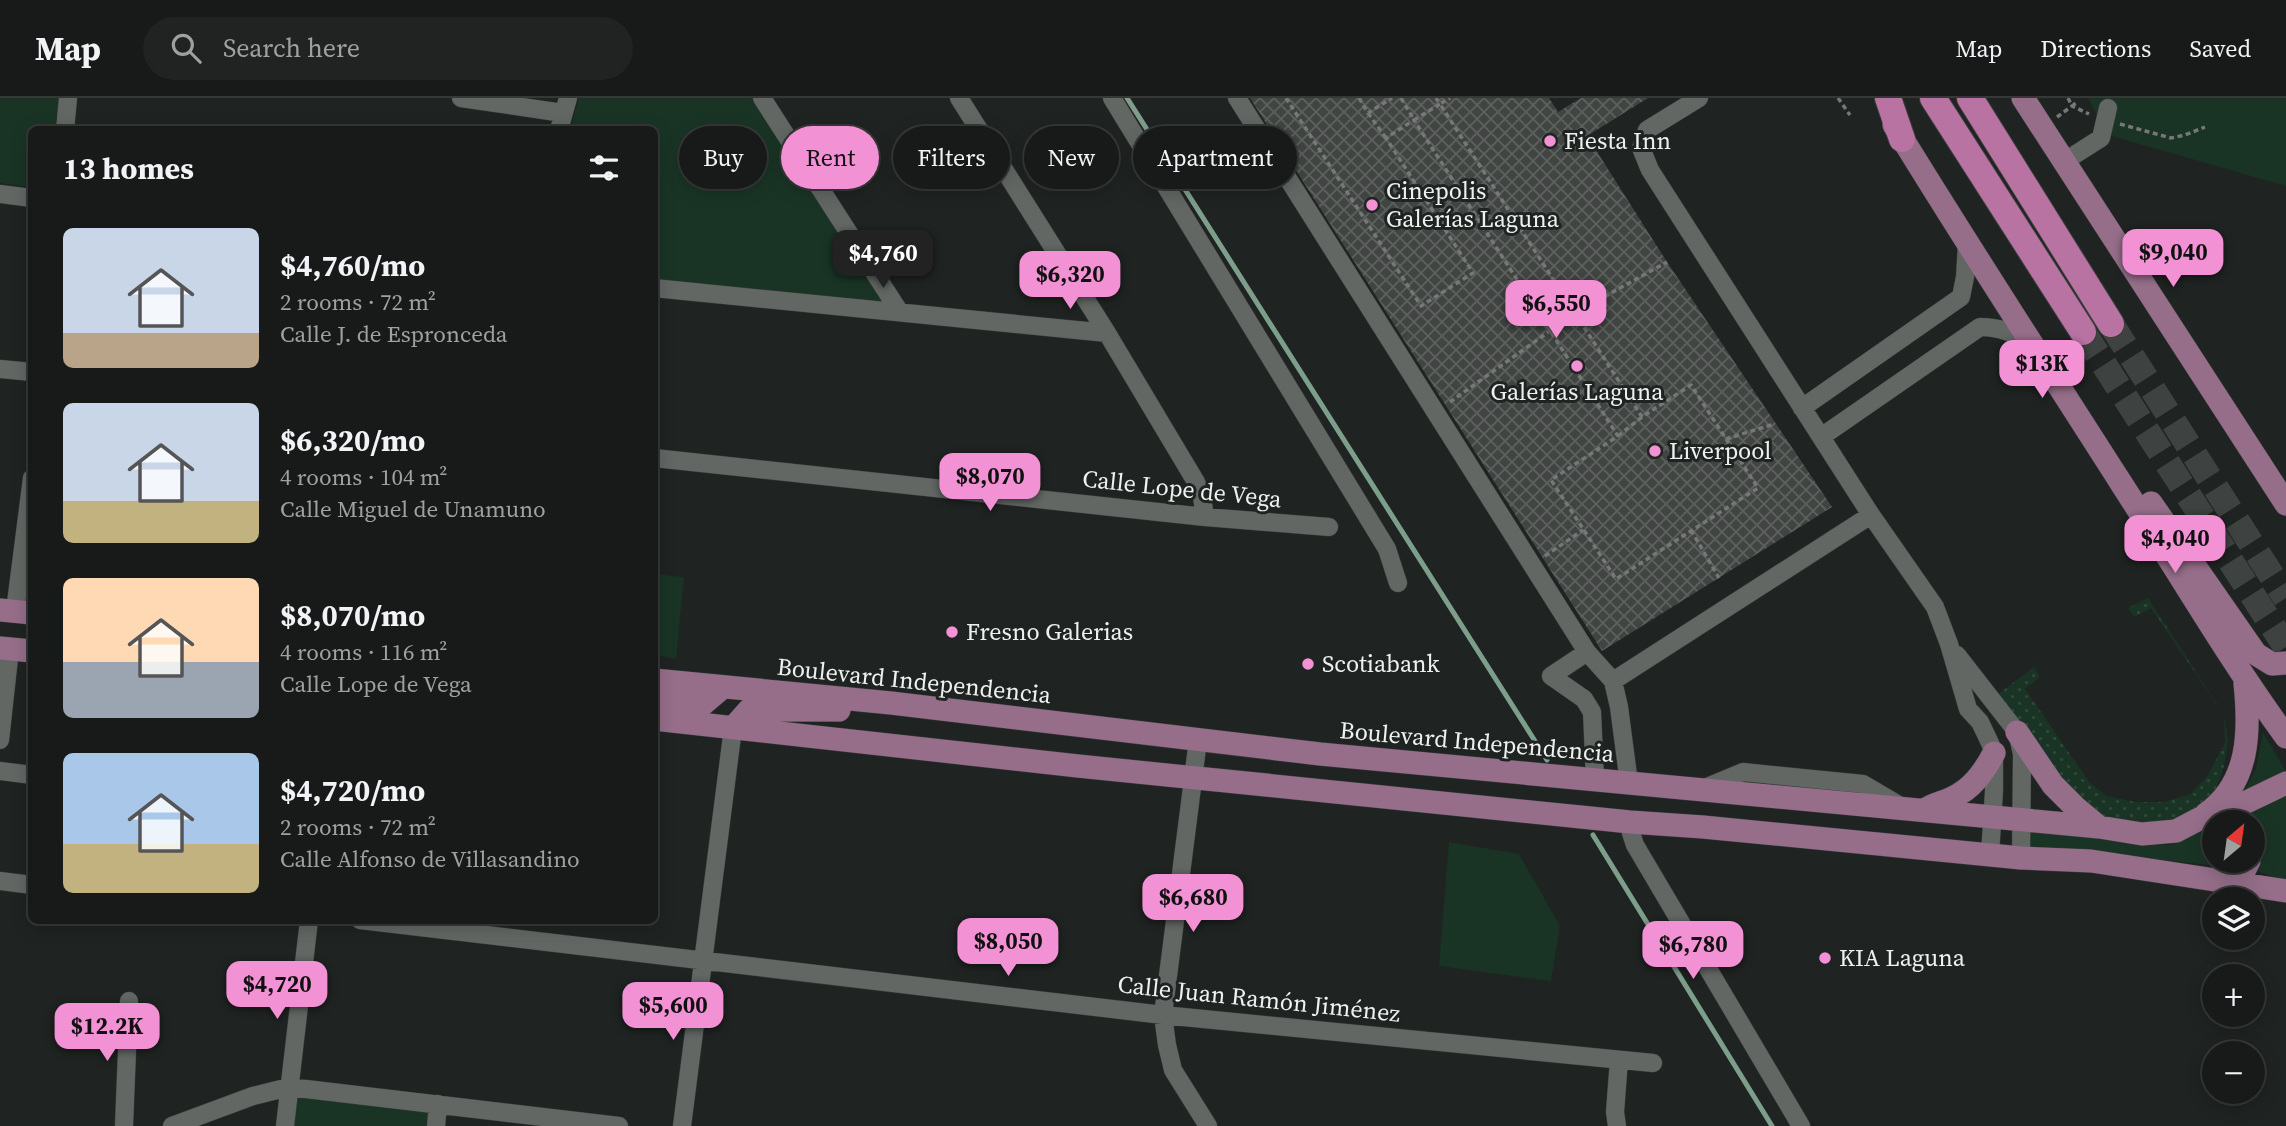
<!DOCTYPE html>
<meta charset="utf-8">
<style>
body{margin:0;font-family:"Source Serif 4",serif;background:#202322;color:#f1f3f6;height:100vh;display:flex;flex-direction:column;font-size:26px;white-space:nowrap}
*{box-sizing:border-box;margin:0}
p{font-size:23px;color:#9ea1a2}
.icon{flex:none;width:38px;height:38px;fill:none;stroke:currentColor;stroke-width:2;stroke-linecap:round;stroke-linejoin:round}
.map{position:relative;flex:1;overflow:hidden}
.drawer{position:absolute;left:28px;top:28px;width:630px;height:798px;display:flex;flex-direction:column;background:#171a19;border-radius:10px;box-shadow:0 4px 18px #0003,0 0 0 2px #363838}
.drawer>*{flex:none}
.top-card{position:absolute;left:679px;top:28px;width:665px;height:63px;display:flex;gap:14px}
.needle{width:46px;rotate:29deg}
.fabs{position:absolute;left:2202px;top:712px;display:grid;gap:14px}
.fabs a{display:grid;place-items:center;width:63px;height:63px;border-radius:50%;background:#171a19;box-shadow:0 4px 18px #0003,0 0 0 2px #363838;font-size:35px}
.price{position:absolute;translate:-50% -60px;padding:0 16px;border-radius:14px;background:#f391d5;color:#111;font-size:23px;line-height:46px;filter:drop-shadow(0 2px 4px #0008)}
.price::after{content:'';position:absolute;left:50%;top:42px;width:21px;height:16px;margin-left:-10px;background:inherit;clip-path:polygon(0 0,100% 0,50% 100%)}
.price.selected{background:#222;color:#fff}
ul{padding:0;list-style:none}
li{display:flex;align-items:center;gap:21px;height:175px;padding:0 35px}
li span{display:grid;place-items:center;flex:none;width:196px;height:140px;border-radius:10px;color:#555}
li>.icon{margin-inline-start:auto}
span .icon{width:84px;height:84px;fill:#fffc;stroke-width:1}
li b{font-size:30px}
h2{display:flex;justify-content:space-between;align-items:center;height:84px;padding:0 35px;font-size:30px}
.chip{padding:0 24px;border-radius:32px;background:#171a19;box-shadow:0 4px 18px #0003,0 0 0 2px #363838;font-size:24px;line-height:63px}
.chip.selected{background:#f391d5;color:#111}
header{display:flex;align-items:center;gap:42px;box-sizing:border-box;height:98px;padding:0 35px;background:#171a19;border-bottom:2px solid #363838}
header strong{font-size:33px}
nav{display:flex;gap:38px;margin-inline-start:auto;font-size:24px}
.search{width:490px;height:63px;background:#202322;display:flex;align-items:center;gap:18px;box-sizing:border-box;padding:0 24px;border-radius:38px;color:#9ea1a2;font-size:26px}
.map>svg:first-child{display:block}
.grass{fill:url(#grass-dots)}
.park{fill:#193425;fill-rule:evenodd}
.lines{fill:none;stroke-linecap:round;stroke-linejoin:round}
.stream{stroke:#7e9e8c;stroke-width:5}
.building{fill:url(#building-cross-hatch)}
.highway-tunnel{stroke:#3e4240;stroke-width:26;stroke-dasharray:26 13;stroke-linecap:butt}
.minor-casing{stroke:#3b3e3c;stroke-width:19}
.major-casing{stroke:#3b3e3c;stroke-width:24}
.highway-casing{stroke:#3b3e3c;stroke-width:28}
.path{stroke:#757876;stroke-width:3.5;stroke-dasharray:5 3.5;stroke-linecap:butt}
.minor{stroke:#626764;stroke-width:18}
.major{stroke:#966e8a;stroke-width:23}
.highway{stroke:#b973a3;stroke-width:26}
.poi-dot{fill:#f391d5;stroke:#1f2321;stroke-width:2.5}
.labels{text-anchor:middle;stroke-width:6;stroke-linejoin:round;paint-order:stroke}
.poi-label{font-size:24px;fill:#eef1ef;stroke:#1f2321;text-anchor:start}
.street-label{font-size:24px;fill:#eef1ef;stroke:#1f2321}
</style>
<header>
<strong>Map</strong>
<div class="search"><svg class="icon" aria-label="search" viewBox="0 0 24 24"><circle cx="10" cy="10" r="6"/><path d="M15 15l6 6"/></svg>Search here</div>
<nav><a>Map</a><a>Directions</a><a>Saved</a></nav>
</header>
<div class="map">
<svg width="2286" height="1028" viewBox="0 0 2286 1028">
<defs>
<pattern id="grass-dots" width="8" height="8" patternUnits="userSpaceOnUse" patternTransform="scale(1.75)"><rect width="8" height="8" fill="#193425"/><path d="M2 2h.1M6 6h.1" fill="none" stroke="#30483a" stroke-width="1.8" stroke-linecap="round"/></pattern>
<pattern id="building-cross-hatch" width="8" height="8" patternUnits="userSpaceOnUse" patternTransform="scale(1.75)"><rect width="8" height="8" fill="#414542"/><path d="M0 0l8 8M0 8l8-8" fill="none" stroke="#5d605e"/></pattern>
</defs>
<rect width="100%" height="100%" fill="#1f2321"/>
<path class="grass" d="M2148,500L2224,617L2228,642L2224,668L2219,683L2212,698L2201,712L2153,731L2076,711L1997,597L2034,569L2040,579L2025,591L2090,685L2107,698L2135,704H2164L2191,696L2208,677L2225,645L2224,617L2151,510L2134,519L2128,510Z"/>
<path class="park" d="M0,0H59L55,31L32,32L31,89L0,85Z
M579,0H751L882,203L655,182L654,32H570Z
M2088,0H2286V88L2108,37Z
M654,476L684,479L676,561L655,557Z
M2263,634L2286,674V783L2254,772L2026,747L2028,733L2169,747L2236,709L2256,671ZM2214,724H2252V763H2214Z
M1449,744L1519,756L1560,828L1551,883L1439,868Z
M296,998L430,1014L429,1028H293Z"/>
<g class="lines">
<path class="stream" d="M1127,0L1547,662
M1593,737L1772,1028"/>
</g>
<path class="building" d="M1250,0H1549L1558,14L1581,0H1648L1587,38L1667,164L1832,409L1602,553Z"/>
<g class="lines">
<path class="highway-tunnel" d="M2111,226L2286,500
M2083,234L2286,549"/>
<g class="minor-casing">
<path id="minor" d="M461,0L563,15
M762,0L899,213
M959,0L1107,235L1196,384L1202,399L1205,419
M1112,0L1387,451L1398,485
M1237,0L1587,554L1613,583L1871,417L1650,72L1641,50L1647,32L1699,0
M65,32L68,0
M559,32L568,0
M2065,63L2101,40L2108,10
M0,96L32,100
M654,190L1107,235
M0,271L32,274
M1802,310L1961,199L1965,179L1967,146
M1821,339L1980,229C1999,229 2015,234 2030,247
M654,360L1205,419L1329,429
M1871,417L1935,509L1949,546L1968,611L1980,624L1990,645L1994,655V693L1990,757
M15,513L32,380
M1587,554L1551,578L1584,601L1592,614L1595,681
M1957,557L2017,634L2022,656L2021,760
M1613,583L1619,609L1629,685
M0,642L10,551
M1198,642L1163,917L1167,947L1173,972L1208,1028
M0,673L32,677
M1702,691L1743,674L1863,686L1902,709
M1630,724L1631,735L1635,747L1801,1028
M0,783L32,787
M360,822L1163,917L1653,965
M124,1028L129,903
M172,1028L253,998L289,989L619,1028
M285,1028L309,822
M436,1028L438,1006
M682,1028L733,630
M1617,1028L1615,1014L1619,962"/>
</g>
<g class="major-casing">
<path id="major" d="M2023,0L2286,406
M1894,27C1968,148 2045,266 2121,385C2176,470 2227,558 2286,639
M2151,405L2256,556L2272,566L2286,565
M0,512L32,515
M0,550L32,553
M654,582L891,605L1320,656L2099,729L2142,736L2176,733L2199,721L2236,709L2286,685
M654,604L703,606L723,589
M654,621L1078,668L1630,724L1703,729L2021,760L2091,763L2286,793
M733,630L749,612H839
M2017,634L2053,687L2075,709L2099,729
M1926,711C1934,706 1944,704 1952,700C1972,691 1984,674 1994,655
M2206,716C2250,685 2250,633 2245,585
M2232,786L2242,777L2249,763"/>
</g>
<g class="highway-casing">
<path id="highway" d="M1888,0L1902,41
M1933,0L2083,234
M1970,0L2111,226"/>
</g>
<path class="path" d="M1286,0L1421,208L1473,175L1386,40L1414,22L1618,338L1551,382L1616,481L1758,390L1691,287L1642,319L1440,6L1450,0
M1359,0L1368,15L1392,0
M1401,0L1414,22L1440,6L1436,0
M1838,0L1850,17
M2068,0L2072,8L2077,4
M1368,15L1386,40
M2057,19L2072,8L2089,16
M2120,26L2171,40L2185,37L2205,29
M1450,304L1575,215L1667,164
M1618,338L1642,319
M1726,341L1774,326
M1691,432L1719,480
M1545,458L1583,432"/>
<use href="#minor" class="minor"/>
<use href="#major" class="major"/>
<use href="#highway" class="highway"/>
</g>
<g class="poi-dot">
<circle cx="1550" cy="43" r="7"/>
<circle cx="1372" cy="107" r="7"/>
<circle cx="1577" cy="268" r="7"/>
<circle cx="1655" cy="353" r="7"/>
<circle cx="952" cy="534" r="7"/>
<circle cx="1308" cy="566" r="7"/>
<circle cx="1825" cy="860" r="7"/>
</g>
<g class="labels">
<g class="poi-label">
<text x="1564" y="51">Fiesta Inn</text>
<text x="1386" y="101">Cinepolis<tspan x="1386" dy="28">Galerías Laguna</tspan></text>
<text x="1577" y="302" text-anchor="middle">Galerías Laguna</text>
<text x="1669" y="361">Liverpool</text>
<text x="966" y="542">Fresno Galerias</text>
<text x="1322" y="574">Scotiabank</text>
<text x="1839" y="868">KIA Laguna</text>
</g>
<g class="street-label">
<text transform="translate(1182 391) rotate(6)" y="8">Calle Lope de Vega</text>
<text transform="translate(914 583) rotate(6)" y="8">Boulevard Independencia</text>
<text transform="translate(1477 644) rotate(5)" y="8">Boulevard Independencia</text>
<text transform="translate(1259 901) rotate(6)" y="8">Calle Juan Ramón Jiménez</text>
</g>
</g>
</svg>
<div class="fabs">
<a><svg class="needle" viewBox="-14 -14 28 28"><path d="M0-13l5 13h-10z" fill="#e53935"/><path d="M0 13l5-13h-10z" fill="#9ea1a2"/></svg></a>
<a><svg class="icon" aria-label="layers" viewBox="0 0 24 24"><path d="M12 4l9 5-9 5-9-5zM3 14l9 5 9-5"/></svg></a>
<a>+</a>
<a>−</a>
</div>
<b class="price" style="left:2173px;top:191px">$9,040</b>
<b class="price selected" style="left:883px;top:192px">$4,760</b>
<b class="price" style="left:1070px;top:213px">$6,320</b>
<b class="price" style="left:1556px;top:242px">$6,550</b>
<b class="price" style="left:2042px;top:302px">$13K</b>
<b class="price" style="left:990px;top:415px">$8,070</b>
<b class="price" style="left:2175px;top:477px">$4,040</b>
<b class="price" style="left:1193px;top:836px">$6,680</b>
<b class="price" style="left:1008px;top:880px">$8,050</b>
<b class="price" style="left:1693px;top:883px">$6,780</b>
<b class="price" style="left:277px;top:923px">$4,720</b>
<b class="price" style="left:673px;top:944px">$5,600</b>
<b class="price" style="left:107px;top:965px">$12.2K</b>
<div class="top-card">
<a class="chip">Buy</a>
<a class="chip selected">Rent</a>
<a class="chip">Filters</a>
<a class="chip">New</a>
<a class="chip">Apartment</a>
</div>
<section class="drawer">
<h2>13 homes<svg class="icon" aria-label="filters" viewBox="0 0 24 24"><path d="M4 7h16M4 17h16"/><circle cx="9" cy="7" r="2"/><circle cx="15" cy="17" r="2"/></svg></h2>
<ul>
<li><span style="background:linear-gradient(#c9d6e8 75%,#b9a48a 0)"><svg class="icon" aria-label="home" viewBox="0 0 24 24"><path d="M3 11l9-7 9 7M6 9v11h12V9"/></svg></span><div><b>$4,760/mo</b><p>2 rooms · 72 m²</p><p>Calle J. de Espronceda</p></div></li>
<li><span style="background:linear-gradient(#c9d6e8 70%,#c2b280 0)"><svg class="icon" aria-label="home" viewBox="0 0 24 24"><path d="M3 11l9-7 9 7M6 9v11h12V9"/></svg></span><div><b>$6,320/mo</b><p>4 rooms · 104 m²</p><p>Calle Miguel de Unamuno</p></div></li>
<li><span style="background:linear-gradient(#ffd9b3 60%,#9aa5b1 0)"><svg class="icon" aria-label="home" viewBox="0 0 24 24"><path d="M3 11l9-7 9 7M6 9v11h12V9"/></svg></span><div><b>$8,070/mo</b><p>4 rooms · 116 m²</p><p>Calle Lope de Vega</p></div></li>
<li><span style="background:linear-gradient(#a9c7e8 65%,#c2b280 0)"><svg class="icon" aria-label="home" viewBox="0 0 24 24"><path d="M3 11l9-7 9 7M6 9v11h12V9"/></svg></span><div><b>$4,720/mo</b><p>2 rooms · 72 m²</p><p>Calle Alfonso de Villasandino</p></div></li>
</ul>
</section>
</div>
